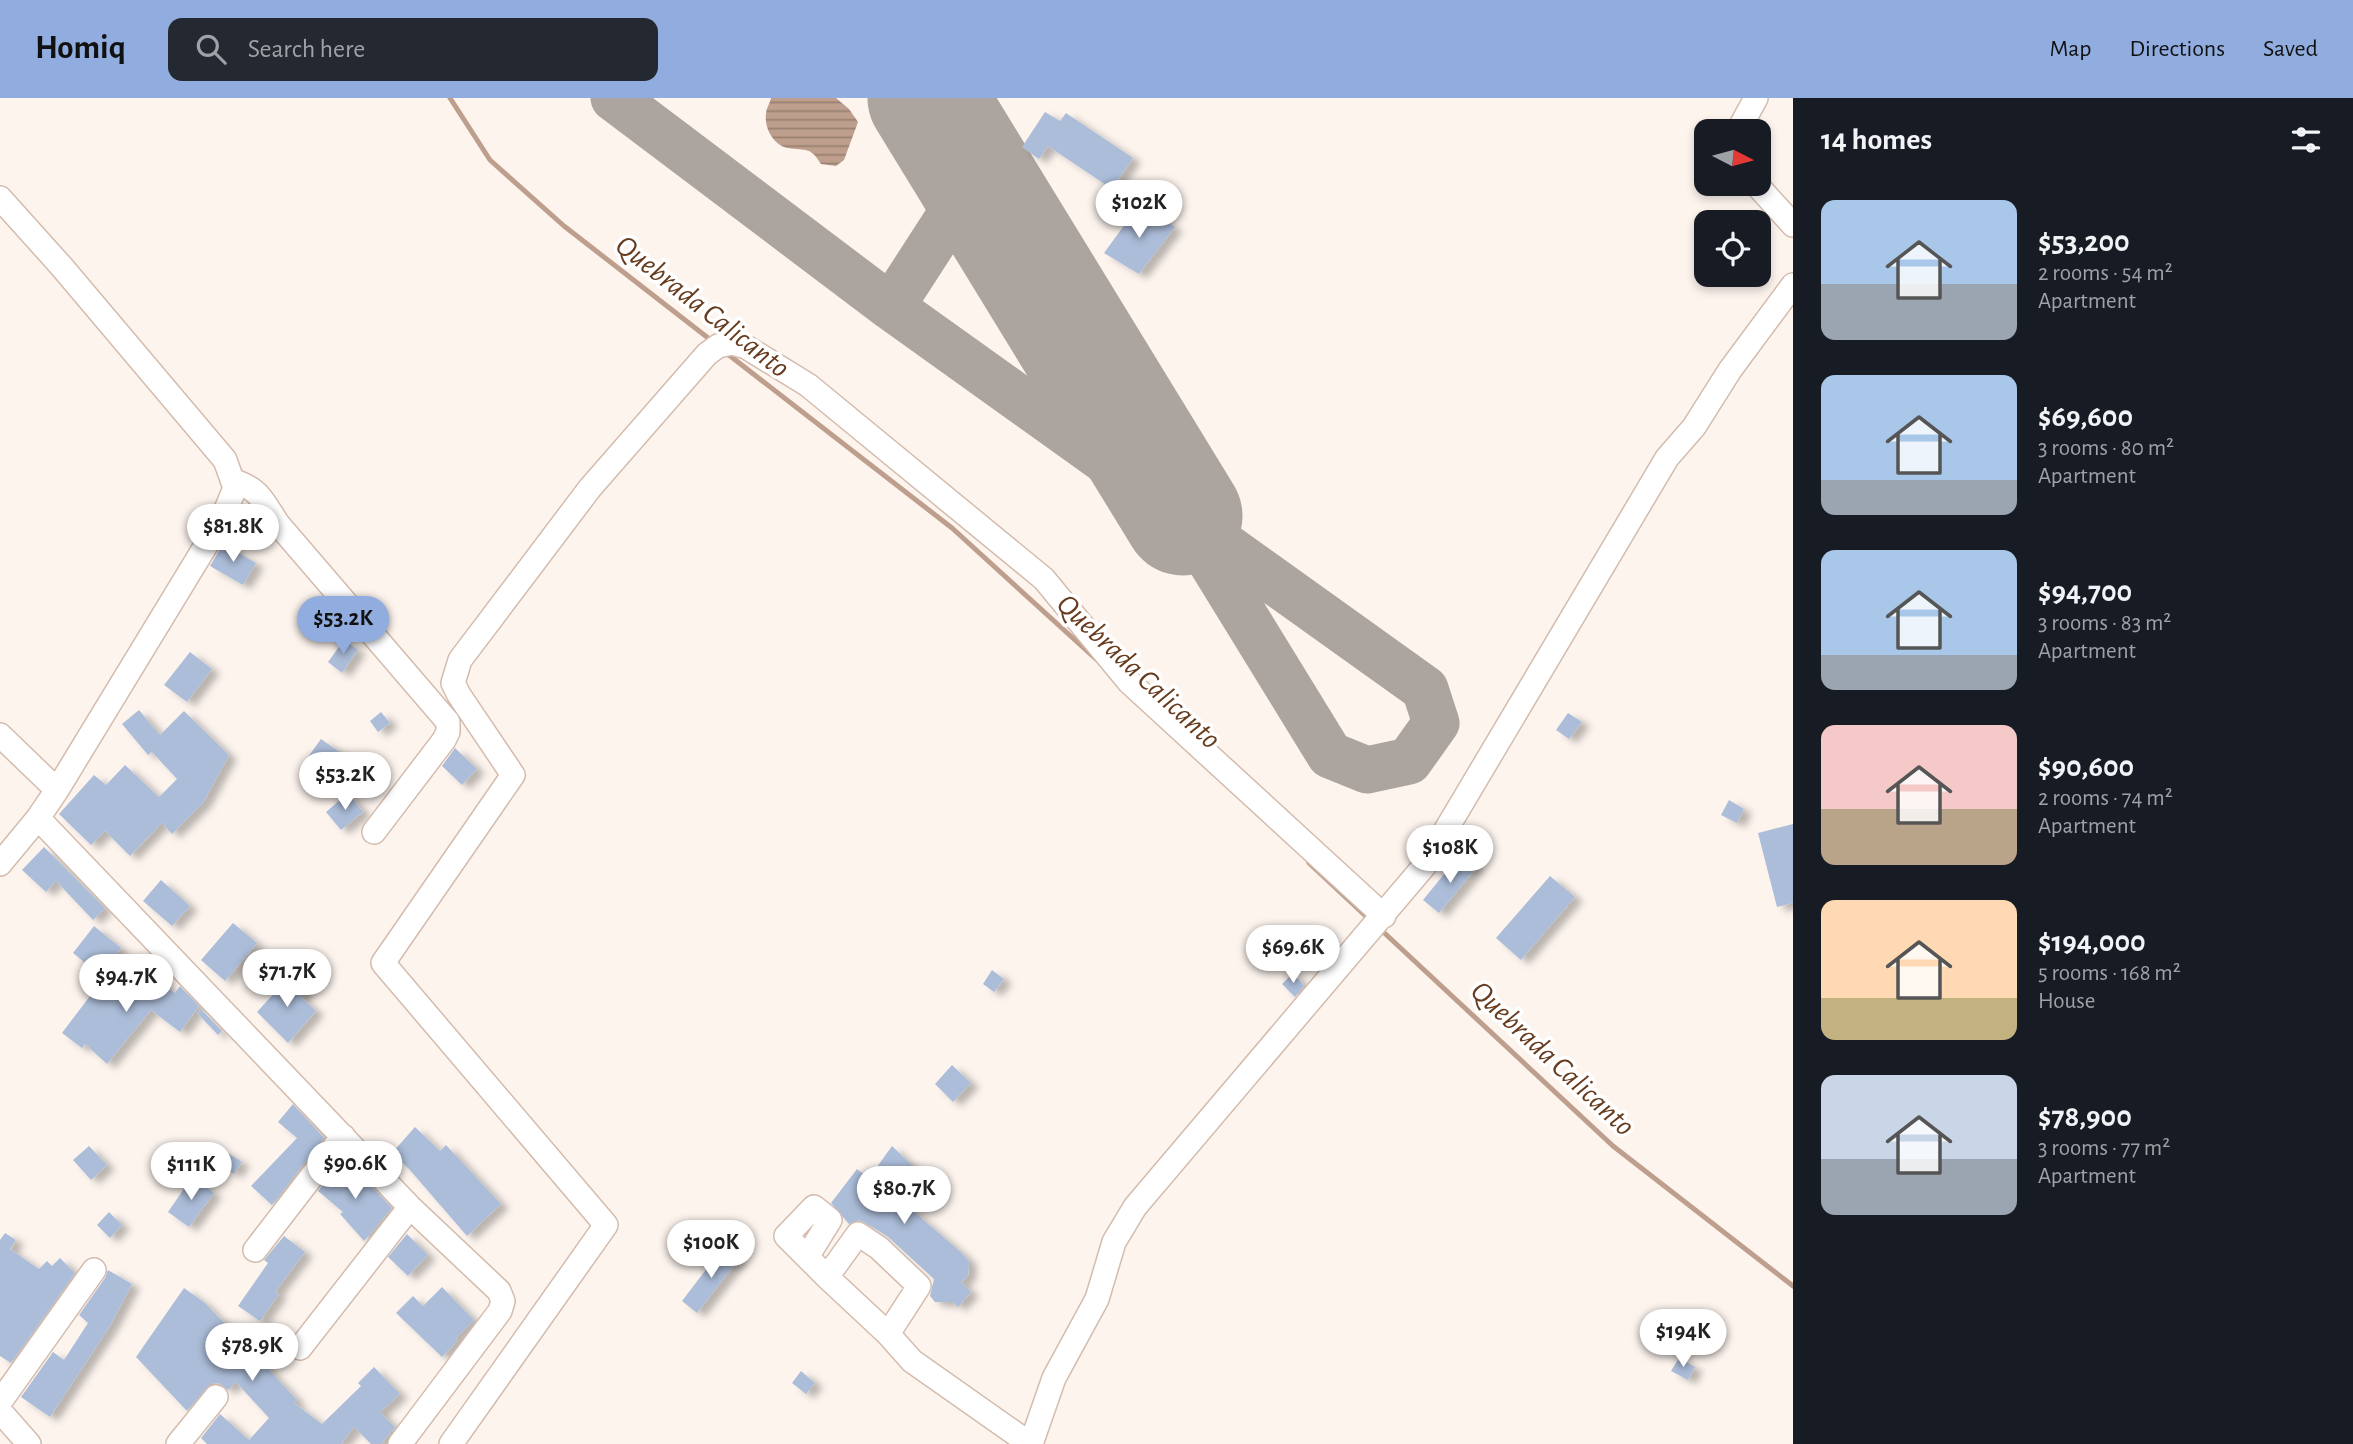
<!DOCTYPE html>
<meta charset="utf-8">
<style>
body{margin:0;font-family:"Alegreya Sans",sans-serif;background:#242831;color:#f1f3f6;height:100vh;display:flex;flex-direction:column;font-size:26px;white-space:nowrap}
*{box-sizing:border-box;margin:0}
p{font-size:23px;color:#9ea1a6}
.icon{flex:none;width:38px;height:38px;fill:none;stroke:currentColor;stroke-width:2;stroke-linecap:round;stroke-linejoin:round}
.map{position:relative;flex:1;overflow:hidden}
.details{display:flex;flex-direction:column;background:#171b24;width:560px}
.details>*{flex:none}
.needle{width:46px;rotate:96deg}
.fabs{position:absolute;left:1694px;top:21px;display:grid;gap:14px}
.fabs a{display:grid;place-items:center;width:77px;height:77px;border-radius:14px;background:#171b24;box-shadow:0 4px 10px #0003;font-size:35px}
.price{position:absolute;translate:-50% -60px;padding:0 16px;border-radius:24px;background:#fff;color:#222;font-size:23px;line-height:46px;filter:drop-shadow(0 2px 4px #0008)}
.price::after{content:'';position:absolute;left:50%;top:42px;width:21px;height:16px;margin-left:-10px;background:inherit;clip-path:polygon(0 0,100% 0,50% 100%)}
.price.selected{background:#91ade0;color:#111}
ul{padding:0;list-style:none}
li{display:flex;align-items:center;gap:21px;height:175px;padding:0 28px}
li span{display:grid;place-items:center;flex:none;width:196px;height:140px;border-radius:14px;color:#555}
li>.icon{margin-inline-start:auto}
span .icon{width:84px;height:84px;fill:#fffc;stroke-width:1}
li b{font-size:30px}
h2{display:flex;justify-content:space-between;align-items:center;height:84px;padding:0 28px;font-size:30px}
header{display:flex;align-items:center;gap:42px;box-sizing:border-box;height:98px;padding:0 35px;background:#91ade0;color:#111}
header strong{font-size:33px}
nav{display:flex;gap:38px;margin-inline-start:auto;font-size:24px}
.search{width:490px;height:63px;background:#242831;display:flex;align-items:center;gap:18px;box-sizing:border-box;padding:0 24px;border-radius:14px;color:#9ea1a6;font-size:26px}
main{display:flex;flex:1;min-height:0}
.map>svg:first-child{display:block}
.water{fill:url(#water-rules)}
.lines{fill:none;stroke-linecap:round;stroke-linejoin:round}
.stream{stroke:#be9f8d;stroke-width:5}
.taxiway{stroke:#aca49e;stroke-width:47}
.runway{stroke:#aca49e;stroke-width:119}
.building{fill:#acbdd9;filter:url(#shadow)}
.minor-casing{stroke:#d3bcae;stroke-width:26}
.minor{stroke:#fff;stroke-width:23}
.labels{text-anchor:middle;stroke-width:7;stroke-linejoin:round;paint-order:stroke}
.water-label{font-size:30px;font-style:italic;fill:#673b1e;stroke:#fff}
</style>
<header>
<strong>Homiq</strong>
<div class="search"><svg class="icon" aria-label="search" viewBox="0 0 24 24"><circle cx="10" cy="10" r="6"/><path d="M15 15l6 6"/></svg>Search here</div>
<nav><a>Map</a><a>Directions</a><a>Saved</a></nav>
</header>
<main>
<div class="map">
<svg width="1793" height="1346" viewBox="0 0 1793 1346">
<defs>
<pattern id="water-rules" width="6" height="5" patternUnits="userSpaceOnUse" patternTransform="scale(1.75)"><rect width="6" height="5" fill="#be9f8d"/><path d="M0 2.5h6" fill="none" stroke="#998071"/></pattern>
<filter id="shadow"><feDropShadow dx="8" dy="4.5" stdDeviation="3.5" flood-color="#0004"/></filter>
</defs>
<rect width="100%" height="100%" fill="#fdf4ee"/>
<path class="water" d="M771,0H836L849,11L858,24L844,62L836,68L821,66C810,48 806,53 788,50C774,48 764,30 766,16C766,11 770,5 771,0Z"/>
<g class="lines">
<path class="stream" d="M450,0L490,62L564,128L712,243
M725,254L952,430L1097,562
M1309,765L1371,823
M1378,829L1613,1048L1793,1188"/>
<path class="taxiway" d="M614,0L891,209L1425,591L1436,625L1409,663L1367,672L1330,657L1183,418
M891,209L975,79"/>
<path class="runway" d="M927,0L1183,418"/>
</g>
<path class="building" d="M1045,14L1060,23L1066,15L1133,60L1112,91L1048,48L1039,61L1022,49Z
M1139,107L1175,129L1139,176L1104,155Z
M223,446L256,465L243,487L210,468Z
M344,542L358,552L342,575L328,564Z
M190,554L212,571L187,604L164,587Z
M139,612L160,637L184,613L229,657L203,705L172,736L162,725L130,758L105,733L91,747L59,716L94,677L106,687L125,667L159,699L177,681L152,654L148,657L122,626Z
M381,614L390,625L378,634L370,623Z
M1568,615L1582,624L1569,641L1556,632Z
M321,641L342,656L325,681L303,666Z
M455,650L477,671L462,687L442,668Z
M348,695L363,714L341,732L326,714Z
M1729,702L1744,711L1737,725L1721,717Z
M1793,726V805L1777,809L1758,735Z
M44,749L105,810L93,822L56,783L46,794L22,772Z
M1464,758L1477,769L1439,815L1423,802L1445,775L1448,778Z
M1550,778L1575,799L1521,862L1496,840Z
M161,782L190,808L172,828L143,803Z
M233,825L257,845L225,883L201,862Z
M94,828L121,850L100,877L73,855Z
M992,872L1004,881L994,894L983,886Z
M146,873L175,895L180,888L199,908L180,934L151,912L107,966L85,946L82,950L62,935L102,882L126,900Z
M285,875L307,891L301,899L316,913L288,945L257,914L278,891L275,889Z
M1293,875L1304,888L1295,899L1282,886Z
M201,911L222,933L218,937L197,915Z
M952,967L971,985L953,1004L935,986Z
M293,1006L324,1040L272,1107L251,1088L297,1040L278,1024Z
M415,1029L440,1053L446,1047L501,1106L467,1138L409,1071L392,1055Z
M89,1048L107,1067L91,1082L73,1062Z
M892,1048L913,1068L890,1093L962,1155L969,1163L968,1178L961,1184L971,1194L958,1209L953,1204H935L930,1198L934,1181L887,1138L860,1122L849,1126L831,1105L857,1071L869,1080Z
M225,1053L242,1064L234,1076L217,1065Z
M340,1065L366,1087L368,1085L392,1110L364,1143L340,1116L343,1114L318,1093Z
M192,1079L214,1095L189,1129L168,1114Z
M109,1114L122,1127L110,1140L97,1127Z
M5,1135L16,1142L10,1151L39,1171L47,1163L52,1168L60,1160L75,1175L11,1265L0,1258V1142Z
M407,1136L428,1157L408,1178L388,1159Z
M284,1138L305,1154L275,1194L279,1196L260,1223L238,1208L268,1165L264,1162Z
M724,1148L739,1161L697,1215L682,1203Z
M108,1172L132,1186L110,1228L50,1319L21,1299L53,1254L64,1262L88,1225L79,1217L105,1180Z
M442,1189L474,1222L456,1240L458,1242L442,1259L396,1215L413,1198L423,1208Z
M184,1190L205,1205L259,1261L297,1302L294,1305L322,1326L361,1288L358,1285L374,1269L400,1296L380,1314L395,1329L381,1346H371L354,1329L341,1346H207L201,1340L220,1316L249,1342L269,1320L236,1284L228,1292L219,1285L210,1286L187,1313L136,1259Z
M1679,1260L1695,1269L1688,1282L1671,1273Z
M801,1273L815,1285L806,1296L792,1285Z"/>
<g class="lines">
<g class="minor-casing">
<path id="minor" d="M1738,33L1756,0
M1756,86L1793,127
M0,100L62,169L225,362L235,390L222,421L57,692L38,720L0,766
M232,382C261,392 262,402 278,426L448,624V634L444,642L374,734
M0,637L57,692
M38,720L410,1109L499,1193L503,1203L500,1213L400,1346
M255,1152L343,1038
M807,1159L786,1138L814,1109L830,1122L807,1159L827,1179
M888,1236L827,1179L858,1136L879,1150L919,1188L888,1236L912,1263L1030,1346
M300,1250L410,1109
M0,1304L94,1172
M0,1313L29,1346
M178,1346L216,1299
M451,1346L606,1127L383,865L513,677L459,597L453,585L460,562L590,390L707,256L718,248L732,245L746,249L808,287L1044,481L1129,584L1384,818
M1031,1346L1054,1280L1097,1201L1114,1144L1135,1109L1425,767L1667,360L1694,329L1730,272L1793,187"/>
</g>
<use href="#minor" class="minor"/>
</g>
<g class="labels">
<g class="water-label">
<text transform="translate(703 208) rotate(38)" y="10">Quebrada Calicanto</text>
<text transform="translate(1139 573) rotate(43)" y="10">Quebrada Calicanto</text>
<text transform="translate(1553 960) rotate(43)" y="10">Quebrada Calicanto</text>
</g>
</g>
</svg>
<div class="fabs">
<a><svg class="needle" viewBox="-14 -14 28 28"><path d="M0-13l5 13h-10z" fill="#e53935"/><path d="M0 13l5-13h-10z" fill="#9ea1a6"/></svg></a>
<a><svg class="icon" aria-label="locate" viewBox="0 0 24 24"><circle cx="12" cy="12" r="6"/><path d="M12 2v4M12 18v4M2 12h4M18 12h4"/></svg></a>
</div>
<b class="price" style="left:1139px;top:142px">$102K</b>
<b class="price" style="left:233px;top:466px">$81.8K</b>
<b class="price selected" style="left:343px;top:558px">$53.2K</b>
<b class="price" style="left:345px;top:714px">$53.2K</b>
<b class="price" style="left:1450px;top:787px">$108K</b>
<b class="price" style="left:1293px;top:887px">$69.6K</b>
<b class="price" style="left:287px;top:911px">$71.7K</b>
<b class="price" style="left:126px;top:916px">$94.7K</b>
<b class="price" style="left:355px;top:1103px">$90.6K</b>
<b class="price" style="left:191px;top:1104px">$111K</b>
<b class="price" style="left:904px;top:1128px">$80.7K</b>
<b class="price" style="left:711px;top:1182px">$100K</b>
<b class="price" style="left:1683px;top:1271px">$194K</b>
<b class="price" style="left:252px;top:1285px">$78.9K</b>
</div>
<section class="details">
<h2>14 homes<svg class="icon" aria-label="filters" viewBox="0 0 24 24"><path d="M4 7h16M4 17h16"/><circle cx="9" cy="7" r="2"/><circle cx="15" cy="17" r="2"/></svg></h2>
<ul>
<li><span style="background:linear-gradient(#a9c7e8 60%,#9aa5b1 0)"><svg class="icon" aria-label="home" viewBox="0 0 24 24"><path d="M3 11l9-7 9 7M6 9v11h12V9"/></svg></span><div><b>$53,200</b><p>2 rooms · 54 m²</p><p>Apartment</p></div></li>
<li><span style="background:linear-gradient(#a9c7e8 75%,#9aa5b1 0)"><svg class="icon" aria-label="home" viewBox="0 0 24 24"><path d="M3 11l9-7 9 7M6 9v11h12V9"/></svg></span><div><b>$69,600</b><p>3 rooms · 80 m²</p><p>Apartment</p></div></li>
<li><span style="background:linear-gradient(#a9c7e8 75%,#9aa5b1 0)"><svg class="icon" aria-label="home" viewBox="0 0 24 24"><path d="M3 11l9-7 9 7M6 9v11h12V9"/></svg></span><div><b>$94,700</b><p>3 rooms · 83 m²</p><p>Apartment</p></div></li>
<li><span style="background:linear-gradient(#f6c9c9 60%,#b9a48a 0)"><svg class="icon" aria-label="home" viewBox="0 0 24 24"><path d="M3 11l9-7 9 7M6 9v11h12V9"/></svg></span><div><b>$90,600</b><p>2 rooms · 74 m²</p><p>Apartment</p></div></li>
<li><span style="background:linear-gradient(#ffd9b3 70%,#c2b280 0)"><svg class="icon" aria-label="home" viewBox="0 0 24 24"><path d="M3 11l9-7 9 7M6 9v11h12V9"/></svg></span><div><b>$194,000</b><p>5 rooms · 168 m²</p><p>House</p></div></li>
<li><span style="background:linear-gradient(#c9d6e8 60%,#9aa5b1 0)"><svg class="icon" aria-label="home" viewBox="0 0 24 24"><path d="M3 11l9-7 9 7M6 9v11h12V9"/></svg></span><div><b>$78,900</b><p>3 rooms · 77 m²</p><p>Apartment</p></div></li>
</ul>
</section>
</main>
